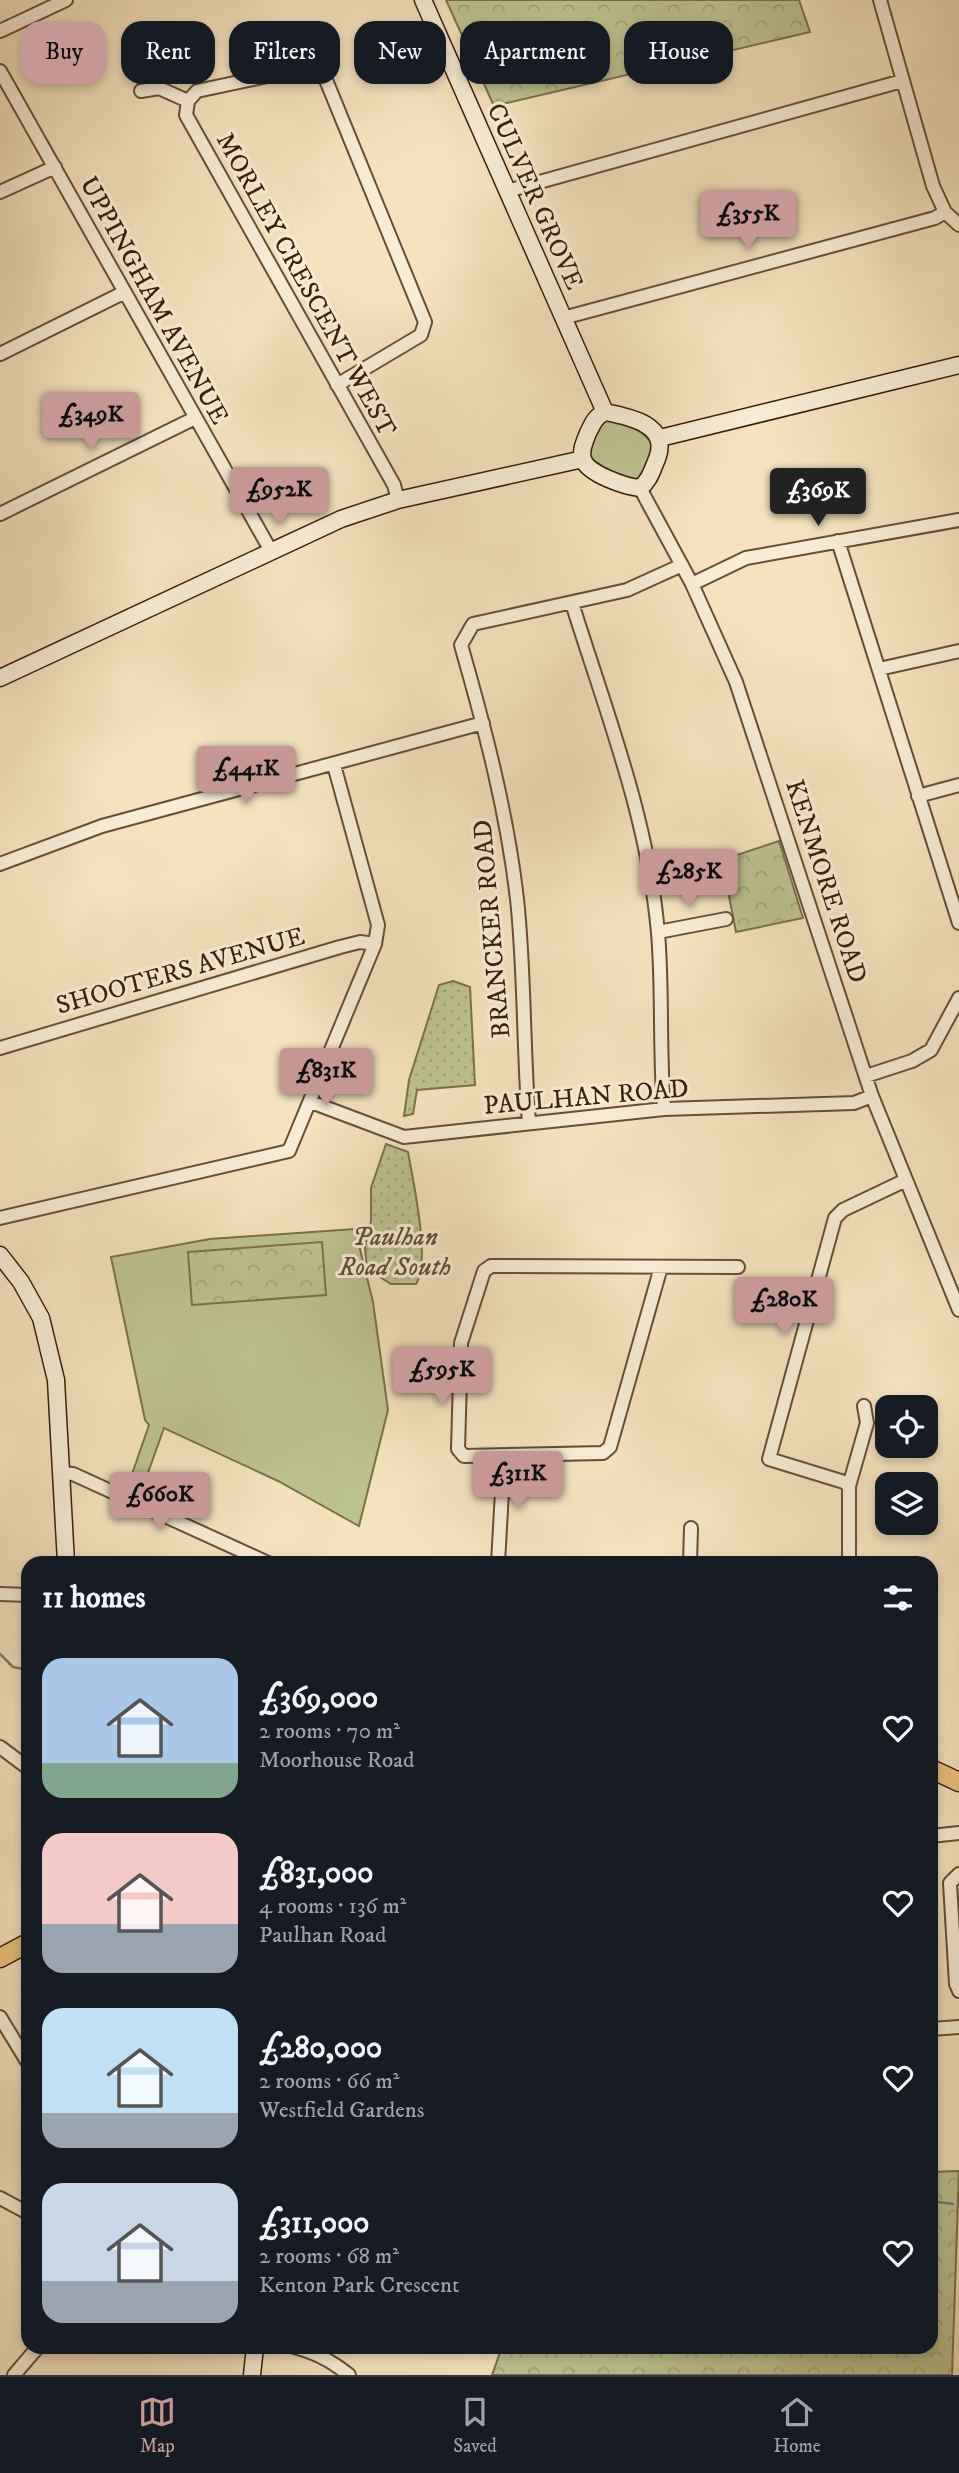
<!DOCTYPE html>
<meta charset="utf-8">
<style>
body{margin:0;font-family:"IM FELL DW Pica",serif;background:#20242c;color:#f1f3f6;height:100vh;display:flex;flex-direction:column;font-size:26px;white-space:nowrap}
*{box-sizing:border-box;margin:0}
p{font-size:23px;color:#9ea1a6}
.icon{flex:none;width:38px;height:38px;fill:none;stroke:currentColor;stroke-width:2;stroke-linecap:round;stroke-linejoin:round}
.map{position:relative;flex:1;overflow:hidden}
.panel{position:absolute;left:21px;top:1556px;width:917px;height:798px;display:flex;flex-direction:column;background:#171b24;border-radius:21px;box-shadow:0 4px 10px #0003}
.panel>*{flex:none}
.banner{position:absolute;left:21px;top:21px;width:917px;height:63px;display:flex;gap:14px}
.buttons{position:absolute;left:875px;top:1395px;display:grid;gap:14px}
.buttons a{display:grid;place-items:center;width:63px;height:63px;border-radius:14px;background:#171b24;box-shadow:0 4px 10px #0003;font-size:35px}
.price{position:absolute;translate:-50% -60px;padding:0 16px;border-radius:7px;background:#c59692;color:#111;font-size:23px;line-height:46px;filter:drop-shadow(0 2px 4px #0008)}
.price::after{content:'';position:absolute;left:50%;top:42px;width:21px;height:16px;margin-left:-10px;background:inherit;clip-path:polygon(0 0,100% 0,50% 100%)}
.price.on{background:#222;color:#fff}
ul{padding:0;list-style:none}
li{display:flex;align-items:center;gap:21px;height:175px;padding:0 21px}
li span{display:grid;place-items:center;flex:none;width:196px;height:140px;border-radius:21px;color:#555}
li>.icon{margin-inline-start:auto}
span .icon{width:84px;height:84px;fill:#fffc;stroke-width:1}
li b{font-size:30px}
h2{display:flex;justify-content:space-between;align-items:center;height:84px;padding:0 21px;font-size:30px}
.tag{padding:0 24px;border-radius:21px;background:#171b24;box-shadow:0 4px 10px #0003;font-size:24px;line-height:63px}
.tag.on{background:#c59692;color:#111}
.dock{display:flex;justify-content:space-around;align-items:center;height:98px;border-top:2px solid #363941;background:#171b24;font-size:19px;color:#9ea1a6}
.dock a{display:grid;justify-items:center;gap:4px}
.dock .on{color:#c59692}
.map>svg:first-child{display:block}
.grass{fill:#bdc390;stroke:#7c704c;stroke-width:2}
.forest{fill:url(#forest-crowns);stroke:#7c704c;stroke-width:2}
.garden{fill:url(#garden-dots);stroke:#7c704c;stroke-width:2}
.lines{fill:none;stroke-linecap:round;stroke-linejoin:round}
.stream{stroke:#787c74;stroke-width:2.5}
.street-casing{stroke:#694e36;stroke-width:16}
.secondary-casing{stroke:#3a1d09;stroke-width:19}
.primary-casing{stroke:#3a1d09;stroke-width:21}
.street{stroke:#f9edd5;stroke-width:12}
.secondary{stroke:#f9edd5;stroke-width:16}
.primary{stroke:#ebc27f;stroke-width:18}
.labels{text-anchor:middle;stroke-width:6;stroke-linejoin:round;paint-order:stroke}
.street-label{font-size:26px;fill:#3a1d09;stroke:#f9edd5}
.park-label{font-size:26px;font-style:italic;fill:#614f32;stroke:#f9edd5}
</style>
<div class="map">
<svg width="959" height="2375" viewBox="0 0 959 2375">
<defs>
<pattern id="forest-crowns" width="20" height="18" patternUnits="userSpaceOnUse" patternTransform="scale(1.75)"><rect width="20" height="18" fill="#bdc390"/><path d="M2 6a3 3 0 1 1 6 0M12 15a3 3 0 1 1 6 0" fill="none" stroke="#a3a77b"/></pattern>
<pattern id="garden-dots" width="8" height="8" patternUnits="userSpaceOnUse" patternTransform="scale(1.75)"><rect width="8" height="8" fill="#bdc390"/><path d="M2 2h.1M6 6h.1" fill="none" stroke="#a3a77b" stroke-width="1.8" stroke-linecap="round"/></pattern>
</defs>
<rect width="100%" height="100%" fill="#f6e3be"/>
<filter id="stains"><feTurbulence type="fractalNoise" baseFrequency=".00286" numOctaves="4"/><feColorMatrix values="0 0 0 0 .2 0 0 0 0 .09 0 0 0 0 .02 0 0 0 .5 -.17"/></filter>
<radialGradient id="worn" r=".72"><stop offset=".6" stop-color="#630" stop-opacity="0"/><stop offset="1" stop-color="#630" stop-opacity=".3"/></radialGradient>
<path class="grass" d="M608,420C624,420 647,433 653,446L642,478C624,484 606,470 591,461C587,448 594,425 608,420Z
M355,1229L373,1302L388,1410L359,1526L278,1481L164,1428L145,1481L131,1477L149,1425L145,1420L111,1257L210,1239Z"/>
<path class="forest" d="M446,0H799L810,32L494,106Z
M779,841L803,918L736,932L722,860Z
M322,1242L326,1295L192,1305L188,1252Z
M959,2171L952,2375H492L502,2347H931V2172Z"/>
<path class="garden" d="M453,981L470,987L475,1085L417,1090L413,1114L404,1116L409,1080L439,985Z
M386,1144L408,1152C413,1181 431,1261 416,1284H391L367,1269L365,1247L371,1221V1188Z"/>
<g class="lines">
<path class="stream" d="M0,1654L13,1667L28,1670
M931,2201L953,2204"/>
<g class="street-casing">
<path id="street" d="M880,0L933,186L945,212L959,225
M0,31L66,0
M0,71L271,551
M141,91L159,88L188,101
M507,191L902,81
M0,192L55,167
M563,318L935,218L945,212
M0,354L125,292
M337,385L421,335L425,322L326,80L316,71L305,68L197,91L188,101L186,115L394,485L398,500
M640,488L692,584L736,682L872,1096L959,1310
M0,514L195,418
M838,541L959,923
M692,584L746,558L959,520
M572,603C606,712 648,818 658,933C663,991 659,1050 664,1109
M879,669L959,651
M918,796L959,785
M0,864L102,826L483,723
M658,932L726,919
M0,1048L340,947L360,942L375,944
M866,1076L912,1061L931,1050L959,998
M311,1102L404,1137L664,1109L854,1103L872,1096
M529,1122C523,1048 525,973 517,899C507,812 485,729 461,645L473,624L627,590L682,565
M0,1218L289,1151L375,944L378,925L334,765
M661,1267L610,1447L603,1453L464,1456L458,1449L461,1343L484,1271L491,1266L738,1267
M61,1473L73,1474L268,1563
M849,1486L844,1482L769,1459L835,1218L843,1210L906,1180
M498,1563L504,1456
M690,1563L691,1528
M849,1563V1486L867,1423L864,1406
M0,1594L28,1595
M0,1747L28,1768
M931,1836L959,1833
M959,1874L950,1883L956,1984L959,1991
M0,2017L28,2063
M931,2029L959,2027
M0,2198L28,2213
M294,2347C315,2352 332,2361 349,2375
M14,2375L38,2347"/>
</g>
<g class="secondary-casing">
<path id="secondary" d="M423,0L605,412
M605,412C631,417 670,425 657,459C652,470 650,480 640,488C627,487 587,474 583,459C580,450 585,441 588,433C593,423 595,417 605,412Z
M660,438L959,365
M0,678L341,519L398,500L583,459
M0,1255L21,1282L41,1318L56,1380L66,1563
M252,2375L255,2347"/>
</g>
<g class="primary-casing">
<path id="primary" d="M931,1769L959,1782
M0,1958L28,1943"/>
</g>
<use href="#street" class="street"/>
<use href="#secondary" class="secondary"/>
<use href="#primary" class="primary"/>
</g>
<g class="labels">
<g class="street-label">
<text transform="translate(536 196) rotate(66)" y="9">CULVER GROVE</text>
<text transform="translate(307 284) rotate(61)" y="9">MORLEY CRESCENT WEST</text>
<text transform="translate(155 300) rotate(61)" y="9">UPPINGHAM AVENUE</text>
<text transform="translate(827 881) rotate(72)" y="9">KENMORE ROAD</text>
<text transform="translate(491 929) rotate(-95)" y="9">BRANCKER ROAD</text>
<text transform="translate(180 970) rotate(-16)" y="9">SHOOTERS AVENUE</text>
<text transform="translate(586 1096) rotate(-5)" y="9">PAULHAN ROAD</text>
</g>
<g class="park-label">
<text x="395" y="1245">Paulhan<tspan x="395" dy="30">Road South</tspan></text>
</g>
</g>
<rect width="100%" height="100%" filter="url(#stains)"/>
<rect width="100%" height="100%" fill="url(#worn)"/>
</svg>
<div class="buttons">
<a><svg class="icon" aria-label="locate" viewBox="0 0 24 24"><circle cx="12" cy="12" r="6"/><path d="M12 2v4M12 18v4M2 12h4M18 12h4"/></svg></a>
<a><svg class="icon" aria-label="layers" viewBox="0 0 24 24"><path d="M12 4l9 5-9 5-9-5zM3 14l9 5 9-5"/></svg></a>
</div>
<b class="price" style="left:748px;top:251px">£355K</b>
<b class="price" style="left:91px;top:452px">£349K</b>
<b class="price" style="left:279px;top:527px">£952K</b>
<b class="price on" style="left:818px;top:528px">£369K</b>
<b class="price" style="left:246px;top:806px">£441K</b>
<b class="price" style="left:689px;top:909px">£285K</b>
<b class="price" style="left:326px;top:1108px">£831K</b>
<b class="price" style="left:784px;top:1337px">£280K</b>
<b class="price" style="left:442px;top:1407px">£595K</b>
<b class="price" style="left:518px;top:1511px">£311K</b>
<b class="price" style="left:160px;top:1532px">£660K</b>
<div class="banner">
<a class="tag on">Buy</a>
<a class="tag">Rent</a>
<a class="tag">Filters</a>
<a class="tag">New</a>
<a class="tag">Apartment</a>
<a class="tag">House</a>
</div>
<section class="panel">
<h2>11 homes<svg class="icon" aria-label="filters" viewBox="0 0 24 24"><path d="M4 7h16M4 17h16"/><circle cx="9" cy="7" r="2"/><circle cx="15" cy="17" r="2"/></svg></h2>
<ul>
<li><span style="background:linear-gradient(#a9c7e8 75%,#7fa58c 0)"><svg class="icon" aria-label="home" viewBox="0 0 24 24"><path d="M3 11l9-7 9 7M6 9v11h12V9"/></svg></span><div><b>£369,000</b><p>2 rooms · 70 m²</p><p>Moorhouse Road</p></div><svg class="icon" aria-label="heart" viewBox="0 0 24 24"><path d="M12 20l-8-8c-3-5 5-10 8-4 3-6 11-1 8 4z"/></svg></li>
<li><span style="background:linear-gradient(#f6c9c9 65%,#9aa5b1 0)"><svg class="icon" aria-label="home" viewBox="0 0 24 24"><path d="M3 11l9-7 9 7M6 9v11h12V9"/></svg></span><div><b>£831,000</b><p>4 rooms · 136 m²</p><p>Paulhan Road</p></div><svg class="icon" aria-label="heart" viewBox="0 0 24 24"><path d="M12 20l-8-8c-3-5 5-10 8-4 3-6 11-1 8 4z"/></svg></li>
<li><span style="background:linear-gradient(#bfe0f5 75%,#9aa5b1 0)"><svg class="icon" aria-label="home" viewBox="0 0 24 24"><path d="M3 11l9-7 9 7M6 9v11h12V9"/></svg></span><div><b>£280,000</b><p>2 rooms · 66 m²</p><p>Westfield Gardens</p></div><svg class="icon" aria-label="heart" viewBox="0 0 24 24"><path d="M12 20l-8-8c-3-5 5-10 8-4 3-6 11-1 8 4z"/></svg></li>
<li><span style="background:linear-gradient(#c9d6e8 70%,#9aa5b1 0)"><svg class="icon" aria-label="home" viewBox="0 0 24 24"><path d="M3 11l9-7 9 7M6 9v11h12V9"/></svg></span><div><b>£311,000</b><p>2 rooms · 68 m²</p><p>Kenton Park Crescent</p></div><svg class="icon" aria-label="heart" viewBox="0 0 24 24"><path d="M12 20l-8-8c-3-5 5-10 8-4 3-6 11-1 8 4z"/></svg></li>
</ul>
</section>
</div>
<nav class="dock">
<a class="on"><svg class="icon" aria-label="map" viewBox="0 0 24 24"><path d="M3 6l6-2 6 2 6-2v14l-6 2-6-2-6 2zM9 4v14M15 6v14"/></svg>Map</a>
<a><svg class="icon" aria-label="saved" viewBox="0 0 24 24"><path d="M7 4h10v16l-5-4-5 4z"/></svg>Saved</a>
<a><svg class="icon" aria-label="home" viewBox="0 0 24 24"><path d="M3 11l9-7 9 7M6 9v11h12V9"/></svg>Home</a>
</nav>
